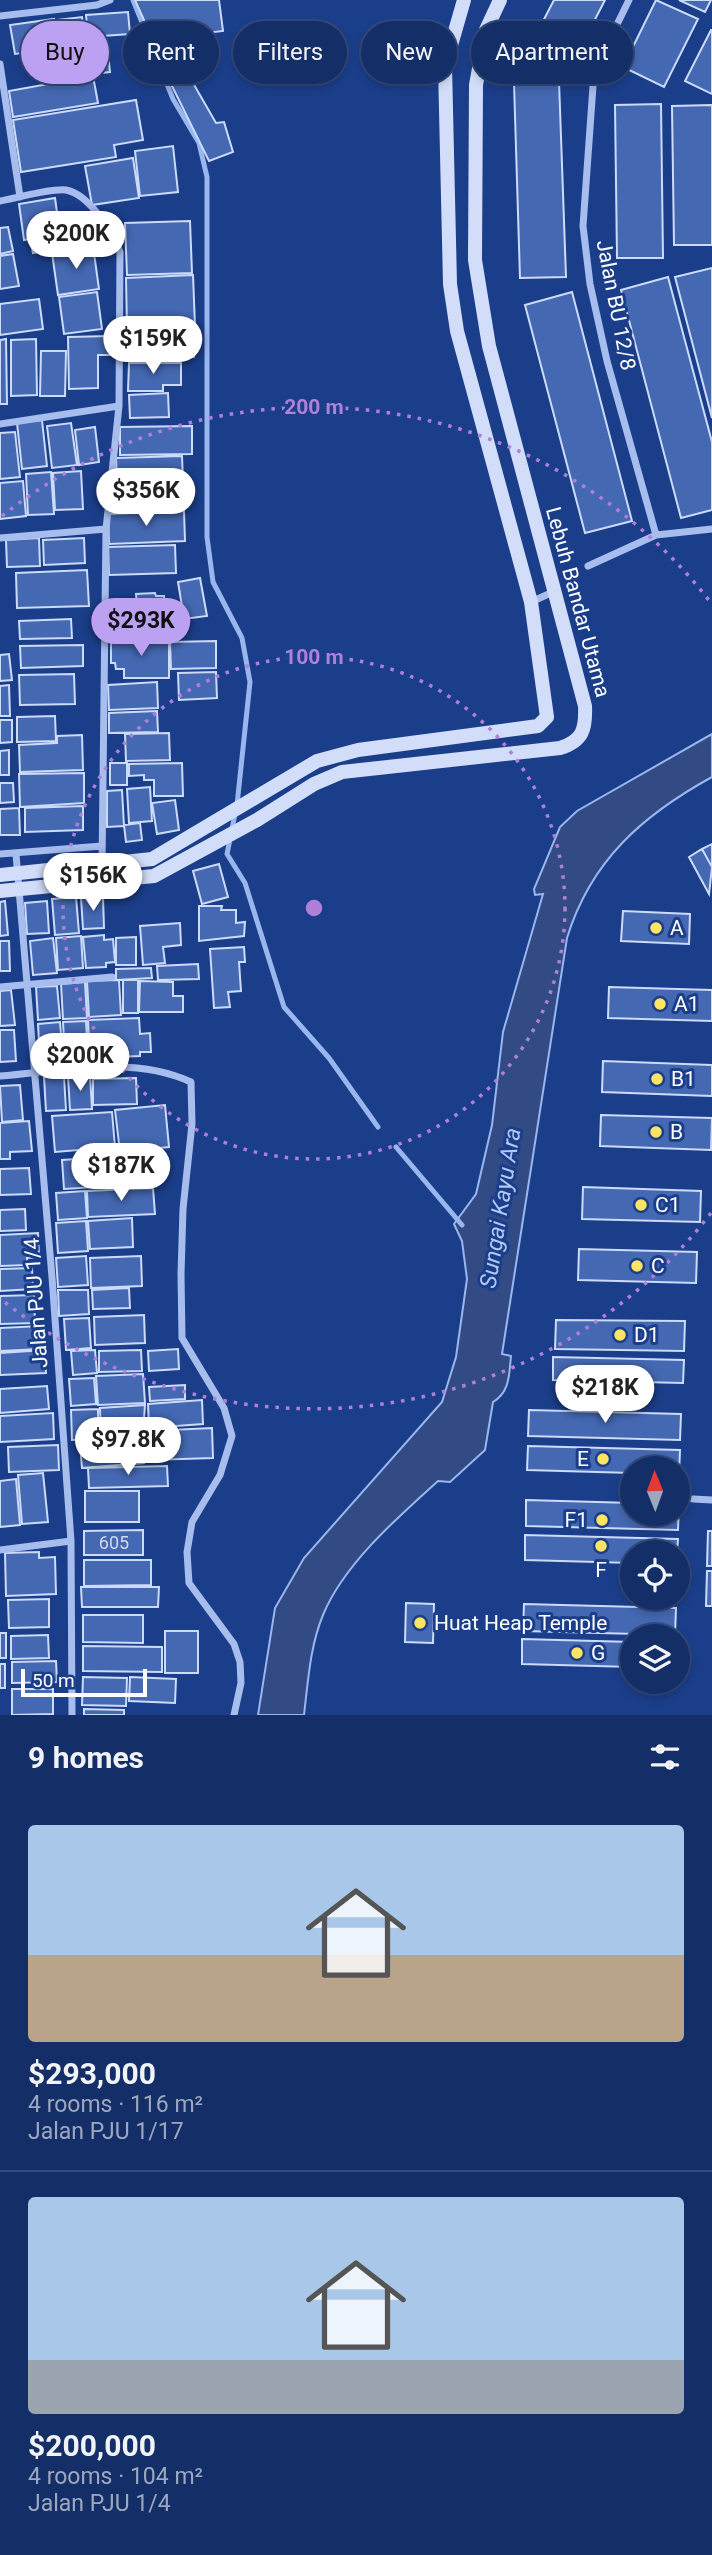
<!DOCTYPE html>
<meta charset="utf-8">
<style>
body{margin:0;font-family:Roboto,sans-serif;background:#1d366e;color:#f1f3f6;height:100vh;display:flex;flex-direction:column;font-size:26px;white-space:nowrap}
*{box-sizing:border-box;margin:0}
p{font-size:23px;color:#9da8c0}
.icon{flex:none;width:38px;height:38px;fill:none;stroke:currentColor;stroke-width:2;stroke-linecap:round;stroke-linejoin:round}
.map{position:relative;height:1715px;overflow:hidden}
.side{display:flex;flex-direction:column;background:#142e68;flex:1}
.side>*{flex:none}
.hud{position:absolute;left:21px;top:21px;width:670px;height:63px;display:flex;gap:14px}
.needle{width:46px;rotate:359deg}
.controls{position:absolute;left:620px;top:1456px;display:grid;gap:14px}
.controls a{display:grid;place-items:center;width:70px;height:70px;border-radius:50%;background:#142e68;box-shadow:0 4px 10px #0003,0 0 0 2px #334a7c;font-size:35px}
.scale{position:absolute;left:21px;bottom:18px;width:126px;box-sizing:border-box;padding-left:7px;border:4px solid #fff;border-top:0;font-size:19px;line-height:24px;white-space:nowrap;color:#fff;-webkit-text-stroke:5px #1b3e8a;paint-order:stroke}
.price{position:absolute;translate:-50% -60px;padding:0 16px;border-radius:24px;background:#fff;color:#222;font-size:23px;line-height:46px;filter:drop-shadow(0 2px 4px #0008)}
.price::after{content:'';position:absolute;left:50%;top:42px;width:21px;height:16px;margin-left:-10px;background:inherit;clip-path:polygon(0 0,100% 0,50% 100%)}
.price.active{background:#bca0f2;color:#111}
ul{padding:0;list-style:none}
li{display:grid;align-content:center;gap:14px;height:371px;padding:0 28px}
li+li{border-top:2px solid #334a7c}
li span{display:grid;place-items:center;height:217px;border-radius:7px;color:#555}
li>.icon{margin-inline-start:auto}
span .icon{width:126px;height:126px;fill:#fffc;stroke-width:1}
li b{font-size:30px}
h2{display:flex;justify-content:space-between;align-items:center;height:84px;padding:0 28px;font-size:30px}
.pill{padding:0 24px;border-radius:32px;background:#142e68;box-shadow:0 4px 10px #0003,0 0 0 2px #334a7c;font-size:24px;line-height:63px}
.pill.active{background:#bca0f2;color:#111}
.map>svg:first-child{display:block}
.water{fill:#324b84;stroke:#99b6ef;stroke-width:2}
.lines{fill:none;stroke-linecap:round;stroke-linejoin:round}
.stream{stroke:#99b6ef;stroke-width:5}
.building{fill:#4468b2;stroke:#cbdbf9;stroke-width:2}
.minor{stroke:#a6bded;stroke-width:7}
.secondary{stroke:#d2def9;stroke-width:14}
.ring{fill:none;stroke:#b080d9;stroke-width:3.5;stroke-dasharray:3.5 7}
.poi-dot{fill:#fee463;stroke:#1b3e8a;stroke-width:2.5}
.labels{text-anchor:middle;stroke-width:6;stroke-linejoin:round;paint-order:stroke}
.number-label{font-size:18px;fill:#d0d9ec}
.street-label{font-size:21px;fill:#fff;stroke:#1b3e8a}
.poi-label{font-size:21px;fill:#fff;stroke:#1b3e8a;text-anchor:start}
.water-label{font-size:23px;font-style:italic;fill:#b2c8f4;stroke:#1b3e8a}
.centre{fill:#b080d9;stroke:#1b3e8a;stroke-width:3.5}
.ring-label{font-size:21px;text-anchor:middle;font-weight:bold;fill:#b080d9;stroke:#1b3e8a;stroke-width:6;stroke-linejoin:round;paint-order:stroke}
</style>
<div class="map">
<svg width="712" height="1715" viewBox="0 0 712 1715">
<rect width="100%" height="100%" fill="#1b3e8a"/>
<path class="water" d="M712,734V777C643,815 591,860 567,938L502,1354L511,1356C509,1375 510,1392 493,1402L485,1450L450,1482L438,1481C398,1517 344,1564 323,1615C310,1646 308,1682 304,1715H258L275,1608L304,1558L442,1402L456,1357L467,1279L462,1241L454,1224L476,1194L492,1125L503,1032L543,894L535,895L534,889L560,827L577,811Z"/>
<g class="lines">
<path class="stream" d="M133,0L173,99L199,143L207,177V537L213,582L242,638L250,682L237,805
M235,814L227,854L245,883L284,1007L329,1058L378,1127
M396,1147L462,1225"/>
</g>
<path class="building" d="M135,0H219L223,31L198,34L203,73L169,76Z
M554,0H605L569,70L528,50Z
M656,0L698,19L664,87L623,67Z
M679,0H711L705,12Z
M128,12L130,34L88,37L86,15Z
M82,17L85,41L60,44L56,20Z
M54,19L58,48L15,54L10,25Z
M711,30H712V94L685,81Z
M108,53L110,72L41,79L39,61Z
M93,76L98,103L13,117L9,91Z
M189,76L216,123L224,122L233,152L209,161L171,84Z
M559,81L566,277L520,278L514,83Z
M136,100L143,140L114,145L116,157L21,172L13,120Z
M661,104L663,258H617L615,105Z
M712,105V245H674L672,106Z
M173,146L178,192L140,196L135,151Z
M133,158L139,198L92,205L85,166Z
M55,198L60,234L54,235L56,249L33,253L30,239L24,240L19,204Z
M190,221L192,273L127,275L125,223Z
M8,227L13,251L0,254V228Z
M93,246L99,289L58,295L52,253Z
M13,254L19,286L0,289V256Z
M712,268V418L675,277Z
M193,275L195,326L127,328L126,278Z
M668,277L712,442V510L681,518L621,290Z
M97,292L102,329L64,334L59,297Z
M572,292L632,521L585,533L525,305Z
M39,299L43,329L0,335V304Z
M194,331V357L131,358L130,332Z
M110,336V355H98V388L69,389L68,337Z
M6,339L7,404H0V340Z
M36,339L37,395L11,396V340Z
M41,351H66L65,396H40Z
M129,363H181V385H163V391H128Z
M168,393L169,417L130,418L129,395Z
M42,420L47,466L22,469L17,423Z
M71,423L77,465L52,468L47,426Z
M192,426V454L120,455V427Z
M95,427L99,462L79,465L75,430Z
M15,432L20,477L0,479V433Z
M182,456L183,481L117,483L116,458Z
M81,471L83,509L55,510L53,473Z
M51,472L54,514L28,515L26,474Z
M23,481L26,516L0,519V483Z
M166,484L168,510L114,512L113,487Z
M184,511L185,541L109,544L108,514Z
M39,538L40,566L7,567L6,540Z
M84,538L85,563L44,565L43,540Z
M175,545L176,573L109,575L108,547Z
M87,570L89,606L17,608L16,573Z
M200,578L207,616L184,619L178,582Z
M155,593L156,596H164L166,626L147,627L145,605L137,606L136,594Z
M71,619L72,638L20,639L19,621Z
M150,637V641H169V678H124V669H116L115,663H111V642L116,643V638Z
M216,641V668L171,669L170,642Z
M83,645V666L21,668L20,646Z
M9,654L12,680L0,681V655Z
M216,672L217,698L179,700L178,673Z
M74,674L75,704L20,705L19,675Z
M157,682L158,708L109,710L108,685Z
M9,685L10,716H0V686Z
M157,711L158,732L109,733V713Z
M55,716L56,741L17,742V717Z
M0,720H12V742L0,743Z
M169,733L170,760L126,761L125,734Z
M82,735L83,770L20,772L19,745L57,743V736Z
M9,750V775H0V751Z
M110,763H127V785H110Z
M182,763L183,796H154V780H144V775L129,776V764Z
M84,773V803L20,807L19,774Z
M0,783H13L14,802L0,803Z
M150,787L152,821L129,823L127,789Z
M122,790L124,826L107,827V791Z
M175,800L179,830L157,834L152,803Z
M83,806V830L25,832V808Z
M19,808L20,835H0V809Z
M140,823L142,840L126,842L124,825Z
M712,844V867L702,849Z
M702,849L712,867L709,894L689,857Z
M219,864L228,897L202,904L193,871Z
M76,897L79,933L55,935L52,899Z
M103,897L104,928L83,929L81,898Z
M5,901L8,935L0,936V902Z
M47,901L49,933L27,934L25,903Z
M199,906H222L221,910H236V923L245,922L244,936L199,941Z
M623,911L690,914L689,944L621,941Z
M180,923L181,945L163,947L165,963L143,965L140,926Z
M104,935V940L113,939L115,962L106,963V967L86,968L83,937Z
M81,936L83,968L58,970L56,938Z
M136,937V965H116V938Z
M53,938L57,973L33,975L30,941Z
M0,941H9L10,971H0Z
M244,947L245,962H239L241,991L228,992L230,1007L214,1008L210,949Z
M198,964L199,979L158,980L157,966Z
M151,968L152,978L116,980V969Z
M119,980L121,1015L89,1017L87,981Z
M123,980H138V1013H123Z
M140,981L173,982V996H183V1012H139Z
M85,982L87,1018L63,1019L61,984Z
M57,986L60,1018L38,1020L36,987Z
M609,987L712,990V1021L608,1018Z
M11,990L15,1025L0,1026V991Z
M139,1018L140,1034L150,1033L151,1052H140V1056L90,1058L88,1020Z
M86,1021L88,1057L65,1058L63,1022Z
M60,1022L63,1059L40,1061L38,1024Z
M0,1030H14L16,1061L0,1062Z
M603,1061L712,1065V1096L602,1092Z
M90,1075L92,1109L70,1110L68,1077Z
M64,1076L66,1110L46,1111L44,1077Z
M136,1078L137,1104L93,1105V1079Z
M20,1085L23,1120L2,1122L0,1086Z
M165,1105L169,1147L120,1152L115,1110Z
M112,1112L115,1147L55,1152L52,1116Z
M601,1115L712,1118L711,1150L600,1146Z
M29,1121L32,1151L10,1152V1159H0V1123Z
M141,1155L143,1184L64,1189L62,1160Z
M29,1168L31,1194L0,1195V1169Z
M583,1187L701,1191L700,1222L582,1219Z
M153,1188L155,1214L88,1217L87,1191Z
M85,1191L87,1218L58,1220L56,1193Z
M25,1209L26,1230L0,1231V1210Z
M132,1218L133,1247L90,1249L88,1221Z
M86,1221L88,1251L58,1253L56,1223Z
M38,1233L39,1257L27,1258V1265L0,1266V1235Z
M579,1249L697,1252L696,1283L578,1280Z
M86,1256L88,1285L58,1287L56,1258Z
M141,1256L142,1286L91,1288L90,1258Z
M32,1268L33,1289L0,1291V1269Z
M129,1288L130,1308L93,1309L92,1290Z
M58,1290H88L89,1314L59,1316Z
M34,1295L35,1323L0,1324V1296Z
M144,1315L145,1343L95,1345L94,1317Z
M89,1318L91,1348L66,1350L64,1319Z
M556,1320L685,1321L684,1351L555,1349Z
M41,1326L42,1349L0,1351V1328Z
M178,1349L179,1369L149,1371L148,1351Z
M45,1350L46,1373L0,1375V1353Z
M95,1350L97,1373L73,1375L71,1351Z
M141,1350L142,1371L99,1372V1351Z
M553,1357L684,1360L683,1383L553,1380Z
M143,1374L145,1403L98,1405L96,1376Z
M94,1378L96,1404L71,1406L69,1379Z
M185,1385V1399L150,1401L149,1387Z
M47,1386L49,1409L0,1413V1389Z
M202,1400L203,1424L149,1428L148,1404Z
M145,1405L143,1431H132V1436L101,1438L100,1408Z
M98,1409V1439L72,1440L71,1410Z
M529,1410L681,1414L680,1440L528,1436Z
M53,1413L54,1439L0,1442V1416Z
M212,1428L213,1458L150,1460L149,1431Z
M142,1441L144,1463L82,1468L80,1445Z
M58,1445L59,1470L9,1472L8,1447Z
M528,1446L680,1450L679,1474L677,1468H632V1473L527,1470Z
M167,1466L168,1486L89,1488L88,1468Z
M43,1473L48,1522L22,1524L18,1475Z
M16,1479L20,1525L0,1527V1481Z
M85,1491H139V1522H85Z
M526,1500L632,1503V1514H677L679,1504L678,1530L526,1526Z
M143,1530V1555H84V1531Z
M708,1531H712V1566H707Z
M525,1535L678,1539L677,1552H632V1563L525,1560Z
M39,1552V1558L55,1557L56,1594L6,1596L5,1553Z
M84,1560H151V1585L84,1586Z
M707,1571H712V1606H706Z
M81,1587H159L158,1607H82Z
M49,1599V1627L9,1628L8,1600Z
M406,1603L434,1604L433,1643L405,1642Z
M524,1604L676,1608L675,1635L523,1631Z
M83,1615H143V1643L83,1642Z
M165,1631H198V1673H165Z
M0,1633H6V1658H0Z
M48,1635L49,1658L11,1659V1636Z
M522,1639L632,1642V1667L522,1664Z
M83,1646L162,1647V1672L83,1671Z
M56,1661L57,1682L12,1683V1662Z
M0,1664H5V1688H0Z
M83,1677L127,1678L126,1706L82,1705Z
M130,1677L176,1679L175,1703L129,1701Z
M12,1689H53V1714L12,1715Z
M84,1709L124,1710V1715H84Z"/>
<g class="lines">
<path class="minor" d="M629,0L604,51L593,86L583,226L590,284L607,361L656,535
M0,16L97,5L110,0
M0,64L20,197
M0,201C17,198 51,188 66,190C89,194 112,232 120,252L119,406L106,529L102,865
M0,424L119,406
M0,538L106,529
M588,566L656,535L712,529
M531,602L553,592
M0,854L102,846
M16,854L52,1277L71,1541L72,1715
M0,987L112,977
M0,1076C63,1071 132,1055 191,1082L192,1124L183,1209L181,1274L182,1338L224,1408L232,1436L220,1475L192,1522L187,1552L189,1583L234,1644L240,1662L241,1683L234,1715
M693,1499L712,1500
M0,1550L71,1541"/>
<path class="secondary" d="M0,875L152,859L317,761L358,750L538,726L547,717L531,602L457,331L450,284L445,66L464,0
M0,891L154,876L257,820L314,784L342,772L560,748C583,741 586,729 585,706L489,346L475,260L476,85L486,30L500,0"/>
</g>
<g class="ring">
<circle cx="314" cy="908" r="251"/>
<path d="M711 1213A501 501 0 0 1 2 1300M2 516A501 501 0 0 1 711 603"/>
</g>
<g class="poi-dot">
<circle cx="656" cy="928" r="7"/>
<circle cx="660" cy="1004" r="7"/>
<circle cx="657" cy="1079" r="7"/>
<circle cx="656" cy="1132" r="7"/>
<circle cx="641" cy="1205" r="7"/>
<circle cx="637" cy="1266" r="7"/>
<circle cx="620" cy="1335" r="7"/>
<circle cx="603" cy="1459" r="7"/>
<circle cx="602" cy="1520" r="7"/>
<circle cx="601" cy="1546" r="7"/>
<circle cx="420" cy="1623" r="7"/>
<circle cx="577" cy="1653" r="7"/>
</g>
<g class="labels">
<g class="number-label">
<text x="114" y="1549">605</text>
</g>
<g class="street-label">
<text transform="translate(616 305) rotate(79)" y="7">Jalan BU 12/8</text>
<text transform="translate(578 602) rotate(75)" y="7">Lebuh Bandar Utama</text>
<text transform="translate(36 1303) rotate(-94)" y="7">Jalan PJU 1/4</text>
</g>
<g class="poi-label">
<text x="670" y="935">A</text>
<text x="674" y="1011">A1</text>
<text x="671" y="1086">B1</text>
<text x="670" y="1139">B</text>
<text x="655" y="1212">C1</text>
<text x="651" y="1273">C</text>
<text x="634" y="1342">D1</text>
<text x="589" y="1466" text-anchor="end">E</text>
<text x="588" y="1527" text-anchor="end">F1</text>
<text x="601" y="1577" text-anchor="middle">F</text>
<text x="434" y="1630">Huat Heap Temple</text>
<text x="591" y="1660">G</text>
</g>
<g class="water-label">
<text transform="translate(500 1208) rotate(-81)" y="8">Sungai Kayu Ara</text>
</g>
</g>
<circle cx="314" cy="908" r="10" class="centre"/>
<g class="ring-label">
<text x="314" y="414">200 m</text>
<text x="314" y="664">100 m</text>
</g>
</svg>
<div class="controls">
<a><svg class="needle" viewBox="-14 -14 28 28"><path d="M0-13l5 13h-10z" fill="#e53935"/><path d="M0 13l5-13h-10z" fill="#9da8c0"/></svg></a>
<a><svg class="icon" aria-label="locate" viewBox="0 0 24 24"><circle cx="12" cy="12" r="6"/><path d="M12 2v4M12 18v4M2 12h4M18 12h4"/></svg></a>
<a><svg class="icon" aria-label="layers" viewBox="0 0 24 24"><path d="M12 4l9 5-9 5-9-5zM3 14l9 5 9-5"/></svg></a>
</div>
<div class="scale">50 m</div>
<b class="price" style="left:76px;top:271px">$200K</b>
<b class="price" style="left:153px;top:376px">$159K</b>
<b class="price" style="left:146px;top:528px">$356K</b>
<b class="price active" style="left:141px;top:658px">$293K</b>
<b class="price" style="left:93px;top:913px">$156K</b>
<b class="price" style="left:80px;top:1093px">$200K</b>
<b class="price" style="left:121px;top:1203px">$187K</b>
<b class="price" style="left:605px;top:1425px">$218K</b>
<b class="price" style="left:128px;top:1477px">$97.8K</b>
<div class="hud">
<a class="pill active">Buy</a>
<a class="pill">Rent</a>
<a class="pill">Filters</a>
<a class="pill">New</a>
<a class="pill">Apartment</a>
</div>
</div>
<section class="side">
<h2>9 homes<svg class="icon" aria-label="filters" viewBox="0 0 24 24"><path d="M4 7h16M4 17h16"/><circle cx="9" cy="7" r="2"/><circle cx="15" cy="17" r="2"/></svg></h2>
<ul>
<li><span style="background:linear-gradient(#a9c7e8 60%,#b9a48a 0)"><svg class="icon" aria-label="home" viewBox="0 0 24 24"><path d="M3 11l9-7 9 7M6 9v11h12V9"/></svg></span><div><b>$293,000</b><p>4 rooms · 116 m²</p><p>Jalan PJU 1/17</p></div></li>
<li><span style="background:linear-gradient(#a9c7e8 75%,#9aa5b1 0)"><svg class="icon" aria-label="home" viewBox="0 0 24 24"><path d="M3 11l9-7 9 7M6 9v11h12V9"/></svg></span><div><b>$200,000</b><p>4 rooms · 104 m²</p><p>Jalan PJU 1/4</p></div></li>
</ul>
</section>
